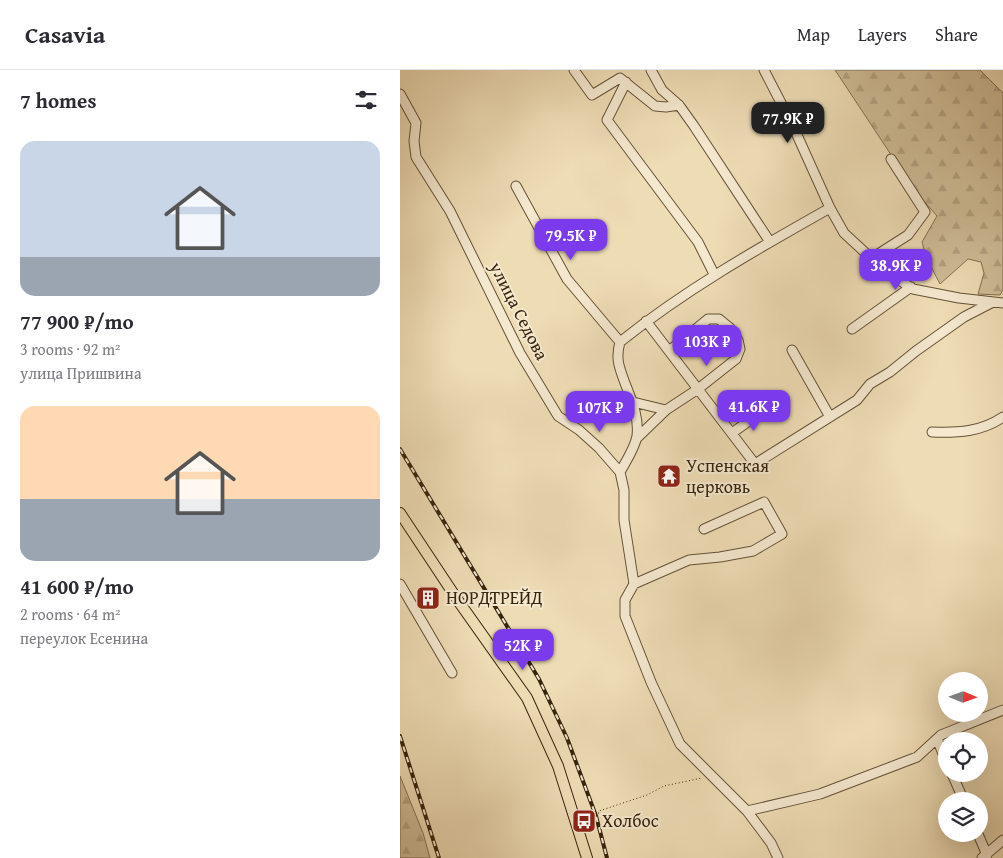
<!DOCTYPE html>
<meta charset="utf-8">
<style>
body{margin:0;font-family:"Gentium Book Plus",serif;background:#f7f7f7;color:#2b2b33;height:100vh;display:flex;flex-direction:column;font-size:19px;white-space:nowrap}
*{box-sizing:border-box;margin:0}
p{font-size:16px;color:#7c7c81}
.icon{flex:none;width:28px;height:28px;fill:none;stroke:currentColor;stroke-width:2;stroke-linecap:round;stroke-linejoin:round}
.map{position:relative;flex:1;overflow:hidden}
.side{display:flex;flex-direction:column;background:#fff;width:400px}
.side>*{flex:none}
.needle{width:32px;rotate:91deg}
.controls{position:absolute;left:538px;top:602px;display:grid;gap:10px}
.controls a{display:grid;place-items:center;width:50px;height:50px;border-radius:50%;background:#fff;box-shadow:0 5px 20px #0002;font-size:25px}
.price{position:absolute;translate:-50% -42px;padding:0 11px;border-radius:10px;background:#7c3aed;color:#fff;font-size:16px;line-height:32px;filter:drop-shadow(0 1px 2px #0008)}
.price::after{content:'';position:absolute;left:50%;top:30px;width:15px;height:11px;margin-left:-8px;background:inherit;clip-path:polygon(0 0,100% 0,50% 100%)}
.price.active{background:#222;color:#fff}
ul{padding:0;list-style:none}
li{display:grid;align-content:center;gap:10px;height:265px;padding:0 20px}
li span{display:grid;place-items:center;height:155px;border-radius:15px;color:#555}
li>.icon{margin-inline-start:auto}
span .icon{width:90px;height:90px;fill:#fffc;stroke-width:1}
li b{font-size:21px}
h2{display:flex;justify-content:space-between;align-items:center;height:60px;padding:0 20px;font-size:21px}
header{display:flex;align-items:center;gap:30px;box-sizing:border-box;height:70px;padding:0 25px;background:#fff;border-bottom:1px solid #e1e1e2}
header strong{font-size:24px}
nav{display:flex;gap:28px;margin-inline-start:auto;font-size:18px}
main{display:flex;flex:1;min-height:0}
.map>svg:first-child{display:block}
.forest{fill:url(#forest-firs);stroke:#837052}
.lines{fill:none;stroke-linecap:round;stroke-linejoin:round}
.minor-casing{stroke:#655237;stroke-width:11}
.major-casing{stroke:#37240d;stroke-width:12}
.path{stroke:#37240d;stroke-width:1;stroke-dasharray:1 2.5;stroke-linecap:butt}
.minor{stroke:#f4e8cf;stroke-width:9}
.major{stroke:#eedcb5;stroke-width:10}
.rail-casing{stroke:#37240d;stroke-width:4}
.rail{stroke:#f4e8cf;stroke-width:2;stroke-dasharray:5.5;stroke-linecap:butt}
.labels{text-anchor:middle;stroke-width:4;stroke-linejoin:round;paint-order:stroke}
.street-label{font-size:18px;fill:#37240d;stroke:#f4e8cf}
.poi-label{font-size:18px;fill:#37240d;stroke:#f4e8cf;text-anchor:start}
</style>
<header>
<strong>Casavia</strong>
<nav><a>Map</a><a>Layers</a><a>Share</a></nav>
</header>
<main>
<section class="side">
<h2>7 homes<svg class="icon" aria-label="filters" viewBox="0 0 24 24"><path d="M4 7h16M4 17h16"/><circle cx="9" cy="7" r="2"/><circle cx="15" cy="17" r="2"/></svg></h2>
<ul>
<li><span style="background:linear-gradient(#c9d6e8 75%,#9aa5b1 0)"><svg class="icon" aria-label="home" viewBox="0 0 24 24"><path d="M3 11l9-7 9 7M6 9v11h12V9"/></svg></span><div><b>77 900 ₽/mo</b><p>3 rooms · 92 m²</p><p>улица Пришвина</p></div></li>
<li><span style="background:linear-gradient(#ffd9b3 60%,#9aa5b1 0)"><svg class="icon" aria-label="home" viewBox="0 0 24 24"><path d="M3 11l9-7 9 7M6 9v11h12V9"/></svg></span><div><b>41 600 ₽/mo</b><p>2 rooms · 64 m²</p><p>переулок Есенина</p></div></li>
</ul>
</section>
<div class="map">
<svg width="603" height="788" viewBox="0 0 603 788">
<defs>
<pattern id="forest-firs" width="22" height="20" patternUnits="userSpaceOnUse" patternTransform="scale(1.25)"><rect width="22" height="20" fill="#cfbd98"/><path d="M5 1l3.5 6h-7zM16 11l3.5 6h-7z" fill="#b2a282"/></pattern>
</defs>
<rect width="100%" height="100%" fill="#eedcb5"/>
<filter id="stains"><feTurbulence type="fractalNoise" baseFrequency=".004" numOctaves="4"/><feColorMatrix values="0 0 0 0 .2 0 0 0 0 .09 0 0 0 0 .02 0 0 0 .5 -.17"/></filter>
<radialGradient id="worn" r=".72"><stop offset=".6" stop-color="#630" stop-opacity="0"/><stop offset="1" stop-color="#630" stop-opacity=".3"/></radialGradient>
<path class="forest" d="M435,0H580L603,23V220L600,225L578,224L584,203L581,192L568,189L540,214L526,187L522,172L537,146L515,121Z
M0,706L23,763L30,788H0Z"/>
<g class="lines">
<g class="minor-casing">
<path id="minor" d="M174,0L192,25L220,8L255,36L266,37L279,35
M251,0L262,20L279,35L294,56L370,172
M364,0L393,56L430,138L444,163L484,200L513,219L559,228L603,233
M226,12L207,50L298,172L314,204
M0,24L16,53L14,71L16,87L50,141L120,283L158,346L179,360L199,378L220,402C226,391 235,378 237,366C240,340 225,319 219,295C217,287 218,279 220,272C285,220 357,179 430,138
M116,116L167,209L220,272
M472,188L508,165L525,142L491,89
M246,251L355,394L457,330L470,314L490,302L516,281L564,247L593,232
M452,259L511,217
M392,280L430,347
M233,332L266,340
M532,362C558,363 581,362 603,347
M332,363L363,341
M237,368L266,340L298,319L336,289L340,279L338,270L330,258L319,249H308L269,281
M220,402L224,420V450L234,514L225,530V546L251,612L280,674L347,741L371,773L378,788
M0,514L52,603
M234,514L289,490L320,487L353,481L382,464L364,432L304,459
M537,669L546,691
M552,704L564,731
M347,741L420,724L517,687L541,665L603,640
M578,764L587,785
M582,788L603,770"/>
</g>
<g class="major-casing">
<path id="major" d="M0,443L59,532L127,628L158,696L187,788"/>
</g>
<path class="path" d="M188,762L186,749L198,746L199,741L247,725L264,716L302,708"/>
<use href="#minor" class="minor"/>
<use href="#major" class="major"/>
<g class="rail-casing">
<path id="rail" d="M0,379L139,609L167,668L196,746L207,788
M0,666L39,788"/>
</g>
<use href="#rail" class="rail"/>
</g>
<defs>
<g id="temple-square" transform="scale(1.25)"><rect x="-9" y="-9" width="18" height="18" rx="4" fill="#8f2418" stroke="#f4e8cf"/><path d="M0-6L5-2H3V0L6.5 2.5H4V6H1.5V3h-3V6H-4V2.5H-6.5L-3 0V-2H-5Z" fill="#fff"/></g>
<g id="building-square" transform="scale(1.25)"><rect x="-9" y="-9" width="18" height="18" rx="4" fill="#8f2418" stroke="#f4e8cf"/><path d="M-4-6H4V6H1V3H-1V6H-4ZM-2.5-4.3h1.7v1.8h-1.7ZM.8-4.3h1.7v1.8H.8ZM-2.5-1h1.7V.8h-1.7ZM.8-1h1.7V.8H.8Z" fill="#fff"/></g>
<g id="bus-square" transform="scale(1.25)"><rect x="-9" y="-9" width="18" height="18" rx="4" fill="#8f2418" stroke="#f4e8cf"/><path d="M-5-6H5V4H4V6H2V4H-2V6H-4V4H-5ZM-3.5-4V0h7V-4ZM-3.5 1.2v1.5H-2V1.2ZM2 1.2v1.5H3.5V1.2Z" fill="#fff"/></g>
</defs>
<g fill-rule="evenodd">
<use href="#temple-square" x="269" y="406"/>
<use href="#building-square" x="28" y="528"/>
<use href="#bus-square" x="184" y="751"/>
</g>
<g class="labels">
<g class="street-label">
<text transform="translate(119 241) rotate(63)" y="6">улица Седова</text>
</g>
<g class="poi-label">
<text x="286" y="402">Успенская<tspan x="286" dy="21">церковь</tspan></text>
<text x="46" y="534">НОРДТРЕЙД</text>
<text x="202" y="757">Холбос</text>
</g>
</g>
<rect width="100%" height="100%" filter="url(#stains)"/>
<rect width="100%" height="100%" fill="url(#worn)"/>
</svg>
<div class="controls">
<a><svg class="needle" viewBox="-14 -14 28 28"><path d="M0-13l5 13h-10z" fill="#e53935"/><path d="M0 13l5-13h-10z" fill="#7c7c81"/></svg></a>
<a><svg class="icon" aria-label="locate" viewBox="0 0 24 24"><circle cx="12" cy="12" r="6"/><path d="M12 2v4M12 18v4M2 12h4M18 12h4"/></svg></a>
<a><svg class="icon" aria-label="layers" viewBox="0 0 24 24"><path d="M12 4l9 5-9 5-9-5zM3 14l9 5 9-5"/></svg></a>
</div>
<b class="price active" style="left:388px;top:74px">77.9K ₽</b>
<b class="price" style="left:171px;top:191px">79.5K ₽</b>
<b class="price" style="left:496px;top:221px">38.9K ₽</b>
<b class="price" style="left:307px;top:297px">103K ₽</b>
<b class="price" style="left:354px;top:362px">41.6K ₽</b>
<b class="price" style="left:200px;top:363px">107K ₽</b>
<b class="price" style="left:123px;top:601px">52K ₽</b>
</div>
</main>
